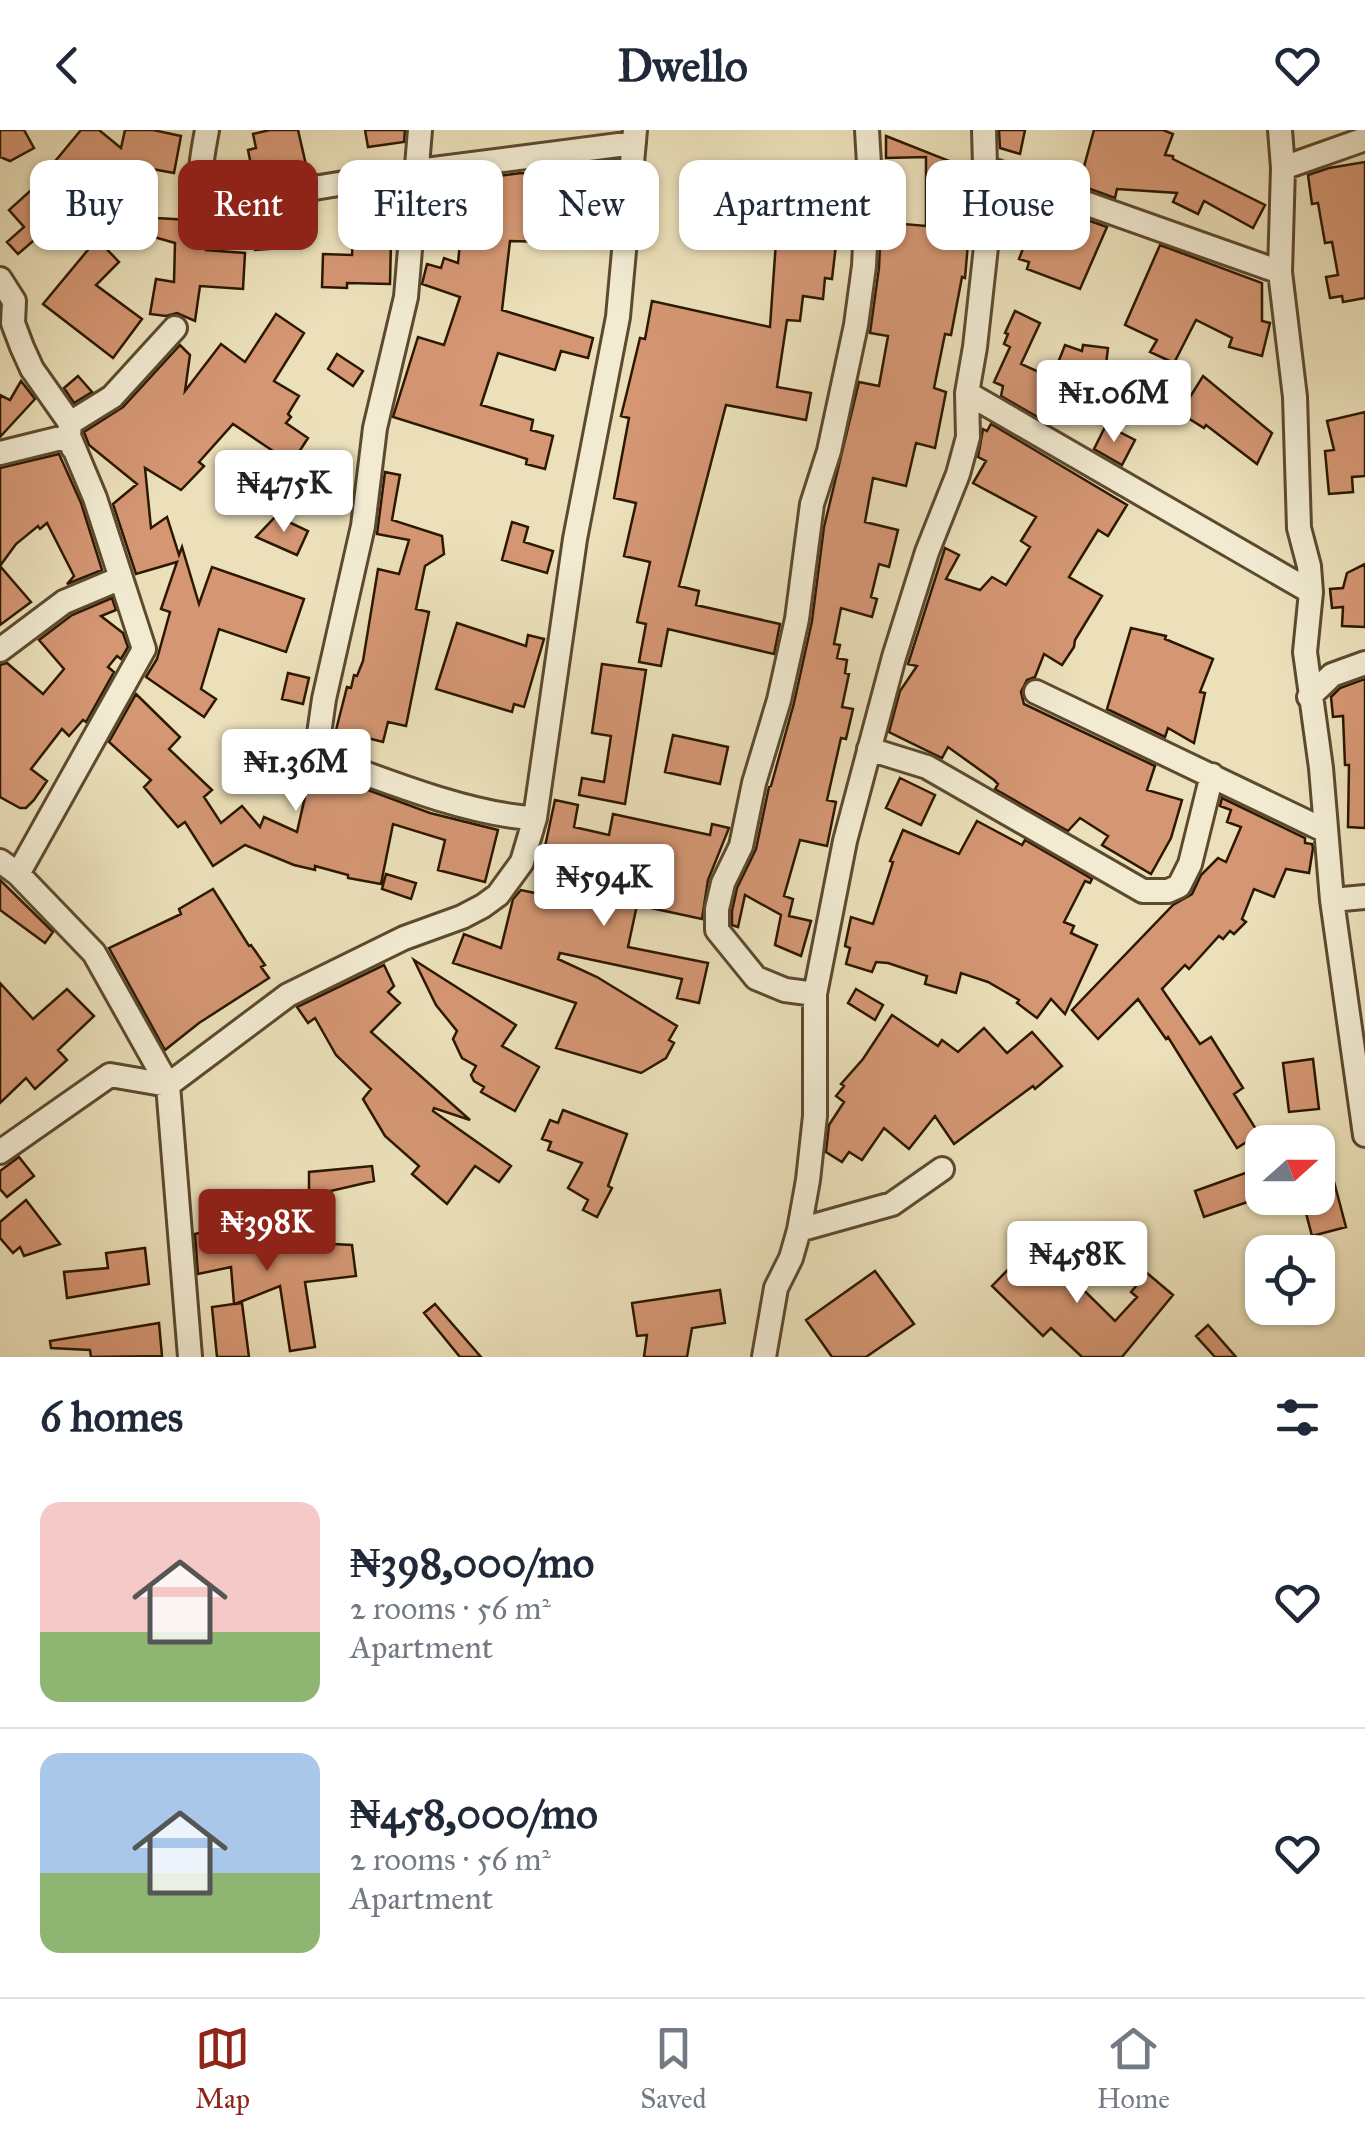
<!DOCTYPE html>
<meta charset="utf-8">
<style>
body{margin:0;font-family:"IM FELL Great Primer",serif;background:#f6f6f7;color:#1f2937;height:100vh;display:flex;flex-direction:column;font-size:38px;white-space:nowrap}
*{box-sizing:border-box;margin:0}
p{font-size:32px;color:#747a83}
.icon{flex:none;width:55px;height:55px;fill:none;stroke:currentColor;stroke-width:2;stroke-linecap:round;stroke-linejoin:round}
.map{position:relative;height:1227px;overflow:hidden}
.panel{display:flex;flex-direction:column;background:#fff;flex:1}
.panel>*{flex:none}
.hud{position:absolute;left:30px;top:30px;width:1305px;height:90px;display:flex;gap:20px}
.needle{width:65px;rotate:69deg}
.fabs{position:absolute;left:1245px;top:995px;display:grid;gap:20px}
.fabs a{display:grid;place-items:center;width:90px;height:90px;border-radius:20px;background:#fff;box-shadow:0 2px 8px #0004;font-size:50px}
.price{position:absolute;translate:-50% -85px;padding:0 22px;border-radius:10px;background:#fff;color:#222;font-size:32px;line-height:65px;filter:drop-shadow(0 2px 5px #0008)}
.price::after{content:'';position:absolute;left:50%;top:60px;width:30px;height:22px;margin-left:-15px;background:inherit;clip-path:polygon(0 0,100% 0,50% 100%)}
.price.active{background:#8f2418;color:#fff}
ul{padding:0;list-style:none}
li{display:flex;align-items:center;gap:30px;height:250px;padding:0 40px}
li+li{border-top:2px solid #e0e1e3}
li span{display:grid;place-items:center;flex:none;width:280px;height:200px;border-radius:20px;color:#555}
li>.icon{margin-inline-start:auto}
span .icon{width:120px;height:120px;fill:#fffc;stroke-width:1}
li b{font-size:42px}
h2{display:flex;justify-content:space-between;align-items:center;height:120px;padding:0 40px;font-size:42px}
.chip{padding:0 35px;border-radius:20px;background:#fff;box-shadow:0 2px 8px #0004;font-size:35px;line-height:90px}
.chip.active{background:#8f2418;color:#fff}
header{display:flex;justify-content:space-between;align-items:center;height:130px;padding:0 40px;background:#fff;font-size:45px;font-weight:800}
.menu{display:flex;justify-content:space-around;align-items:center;height:140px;border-top:2px solid #e0e1e3;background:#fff;font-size:28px;color:#747a83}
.menu a{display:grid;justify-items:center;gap:5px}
.menu .active{color:#8f2418}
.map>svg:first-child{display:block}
.building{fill:#d49673;stroke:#2c1800;stroke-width:2.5}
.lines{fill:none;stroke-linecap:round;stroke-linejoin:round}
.minor-casing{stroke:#5c4a2e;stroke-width:28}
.minor{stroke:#f2ebd2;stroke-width:22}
</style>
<header><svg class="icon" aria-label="back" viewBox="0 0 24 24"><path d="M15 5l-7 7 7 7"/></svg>Dwello<svg class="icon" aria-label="heart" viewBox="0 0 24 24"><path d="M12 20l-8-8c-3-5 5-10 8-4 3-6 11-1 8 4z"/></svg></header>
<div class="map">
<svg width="1365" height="1227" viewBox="0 0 1365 1227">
<rect width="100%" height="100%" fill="#ebe0ba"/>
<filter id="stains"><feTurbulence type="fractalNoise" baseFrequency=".002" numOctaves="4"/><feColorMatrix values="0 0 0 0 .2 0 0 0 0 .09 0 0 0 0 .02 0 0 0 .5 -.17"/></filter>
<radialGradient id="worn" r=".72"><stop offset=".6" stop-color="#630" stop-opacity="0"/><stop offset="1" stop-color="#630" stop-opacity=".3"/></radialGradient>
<path class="building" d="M0,0H24L34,18L10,31L0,27Z
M81,0H99L121,18L125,0H153L181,6L174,43L141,37L121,82L45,48L56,38L52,35Z
M270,0H298L307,39L262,50L258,34L251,35L248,20L256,18L253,4Z
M365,0H405L404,12L368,17Z
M999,0H1025L1020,24L1000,18Z
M1094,0H1163L1173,4L1165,25L1173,26V29L1265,75L1253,98L1204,71L1198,84L1173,72L1177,63L1117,59L1115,68L1079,55Z
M886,6L962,36L963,113H968L965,148L962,147L951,205L945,204L934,258L946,262L935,318L916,313L906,356L873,348L865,392L898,400L889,437L879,434L871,467L877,469L872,487L841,478L834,514L840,515L837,528L847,530L845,543L849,544L842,577L853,579L846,609L841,608L827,670L836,672L827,716L800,710L784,766L793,769L789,786L811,791L801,826L775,815L781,785L745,765L738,797L732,795V781L737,758L756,719L769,657L771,656L794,573L812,491L824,397L859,252L879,256L888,206L870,203L879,138L881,92L926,96V27L886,28Z
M765,32L836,40L829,105L837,106L832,149L825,148L823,169L803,166L800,191L787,190L777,257L811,263L806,290L726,275L679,456L699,461L696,475L780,494L774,524L668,499L661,536L639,532L646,494L637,492L650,432L624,426L636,373L614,368L629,288L621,286L627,262L640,208L645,209L652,171L770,197L777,97L758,94Z
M1365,32V168L1343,172L1342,166L1330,168L1326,147L1338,145L1332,112L1325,113L1318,73L1312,74L1308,45L1329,38Z
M583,35L588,113L510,111L502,180L593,208L588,228L561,221L555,240L498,223L481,275L533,290L531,300L553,306L545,339L526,334L527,329L393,287L418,207L444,215L460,167L422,154L427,134L441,138L444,128L458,133L466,50L521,43L536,44V41Z
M39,53L68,81L18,124L7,112L24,97L9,80Z
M1003,60L1107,97L1080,159L1027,139L1029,132L1019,129L1030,100L1001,89Z
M128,78L156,88L207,91L206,120L245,123L243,159L200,156L195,191L177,183L166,186L150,184L156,149L174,152L175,113L122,98Z
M293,80L296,117L255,120L253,83Z
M97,109L119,132L96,155L142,189L113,228L43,174Z
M353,110H391L390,154L347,153V158L322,157L323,124L352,125Z
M1160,115L1262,153V191L1270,193L1262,226L1229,217L1232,208L1196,190L1174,233L1150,222L1157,210L1125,195Z
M1015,181L1040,193L1021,234L1052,248L1065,215L1082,221L1083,215L1108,218L1099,292L1046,283L1043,290L1001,266L1003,256L994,252L1010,217L1004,214L1008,204L1005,203Z
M276,184L304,203L274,251L299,266L288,284L291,287L286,293L308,308L286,342L298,352L278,379L250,358L276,323L233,294L199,332L204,336L181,360L145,338L151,398L167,387L179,425L182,417L199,474L212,437L304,469L286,522L219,499L201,559L216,569L204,587L146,547L157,529L170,482L161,479L177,432L136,444L113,374L137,354L89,315L84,302L123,277L180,215L190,225L185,261L221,214L245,232Z
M337,224L363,241L353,256L328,239Z
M78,246L92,262L74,273L64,258Z
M1203,246L1272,303L1257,334L1206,295L1204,298L1180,283Z
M21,251L35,269L0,307V265L10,270Z
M1365,282V346L1352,347L1353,362L1329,364L1325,321L1334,320L1327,291Z
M991,294L1127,375L1108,406L1098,400L1069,447L1102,466L1075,510L1074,517L1062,535L1044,524L1035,547L1027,550L1021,562L1024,574L1155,636L1147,660L1182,670L1171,708L1151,744L1102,715L1108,706L1080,688L1068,701L995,659L998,654L994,650L948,617L942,628L889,602L900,561L917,536L908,534L945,418L959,425L946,449L980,460L992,447L1006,455L1030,417L1021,411L1036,387L973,353L986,331L978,327L983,299L987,301Z
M1106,295L1135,310L1122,335L1094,319Z
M59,324L81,373L102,440L67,454L74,446L47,393L40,399L38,396L16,414L0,436L31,472L0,495V338Z
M347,339L344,381L309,364Z
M385,342L400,345L392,390L442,406L444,424L425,436L416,479L429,482L406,596L388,592L383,612L336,600L347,557L351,558L354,545L357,546L363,531L378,439L399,444L409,410L377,404Z
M276,386L308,401L297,425L256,407Z
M512,392L528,397L524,412L553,421L547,443L502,430Z
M1365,434V497L1342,496L1343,477L1332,478L1330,459L1343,458L1347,443Z
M112,468L116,480L101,486L123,503L128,517L121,529L117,526L108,537L114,542L86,592L83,590L69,606L62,599L31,639L47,651L34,670L26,678H20L0,667V535L7,533L43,564L64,539L39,510L72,485Z
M457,493L526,516L528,505L544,509L524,577L514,574L512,582L436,559Z
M1131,498L1166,506L1165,509L1213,529L1200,562L1205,563L1194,613L1168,598L1165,607L1107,579Z
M602,534L646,540L625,674L579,665L582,648L604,652L611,606L592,603Z
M288,543L309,548L303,574L282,569Z
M1365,549V698L1348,697L1349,635H1345L1343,586L1333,587L1331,567L1340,558Z
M136,564L180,607L169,619L212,660L204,667L221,693L242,676L260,697L264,687L297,702L312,636L319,642L430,683L498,700L485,752L438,740L445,710L393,694L381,754L348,748V745L315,736V740L294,735L245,715L213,736L185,692L178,697L144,657L151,650L109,612Z
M673,605L728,617L720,654L665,642Z
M900,648L935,665L921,695L886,678Z
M1222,668L1305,708V713L1312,714L1313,718L1309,743L1286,739L1274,767L1254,759L1242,789L1246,792L1234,804L1230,801L1223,809L1219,806L1189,839L1185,835L1162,859L1200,914L1211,907L1243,958L1234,964L1259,1004L1237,1018L1168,907L1166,909L1138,869L1098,909L1072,880L1173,775L1192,764L1201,745L1218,728L1226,732L1241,697L1227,692L1231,680L1220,676Z
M555,670L578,675L574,697L609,705L613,684L710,705L712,694L729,698L708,750L702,789L637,775L628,817L708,833L699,873L677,868L682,849L560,823L558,829L597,847L677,896L669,910L674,913L666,928L641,943L556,918L576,873L453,833L464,804L501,818L513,769L521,760L535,763Z
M977,691L1022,715L1025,710L1092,749L1090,753L1085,751L1064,792L1074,796L1071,803L1097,815L1065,884L1051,869L1037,888L1017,873L1019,870L988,852L961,843L956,863L925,854L927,846L888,833L876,832L872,842L846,834L850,818L845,816L851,787L873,794L893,732L890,731L903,700L959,724Z
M386,744L416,753L411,769L382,759Z
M0,750L53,802L45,813L0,780Z
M213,759L249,816L251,815L265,835L261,837L269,848L199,893L165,920L109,818L181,784L179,779Z
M414,830L516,895L502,916L539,937L515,981L481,962L484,957L474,951L471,945L476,936L462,928L453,909L457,901L436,875Z
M384,835L394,856L388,862L400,873L371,902L470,990L434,978L433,981L511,1036L499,1052L475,1036L447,1074L412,1044L419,1036L385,1006L363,969L371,959L336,925L315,888L308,893L297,877Z
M0,853L33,889L67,859L94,886L58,920L67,930L35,959L26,948L0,973Z
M856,859L883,875L875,890L848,873Z
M892,885L938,916L942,910L958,922L984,898L1007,923L1032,902L1062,936L1035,959L1033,956L954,1014L935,986L909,1019L884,998L862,1030L849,1022L842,1032L826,1022L829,995L844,972L836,966L844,956L841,954L863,929Z
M1313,929L1319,979L1289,982L1283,933Z
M563,980L627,1004L608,1056L612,1058L597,1087L583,1080L588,1070L568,1058L582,1033L548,1020L551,1012L542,1009L550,990L558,993Z
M1323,1010L1346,1097L1312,1106L1302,1068H1318V1011Z
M19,1027L34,1046L7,1067L0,1059V1041Z
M372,1036L374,1051L309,1066V1042Z
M1262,1037V1067L1204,1087L1195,1061Z
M26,1070L60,1114L24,1126L20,1117L13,1123L0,1108V1092Z
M290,1081L294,1112L352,1115L356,1146L305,1152L315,1217L290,1221L280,1156L235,1174L242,1173L249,1227H217L212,1177L234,1174L231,1137L198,1144L195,1104L208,1101L209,1085L232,1091Z
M1035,1112L1115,1191L1137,1167L1131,1162L1147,1143L1173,1165L1122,1227H1082L1051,1198L1043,1206L992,1156Z
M145,1118L149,1154L67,1168L64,1142L108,1138L106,1123Z
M875,1141L914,1194L866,1227H832L806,1190Z
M720,1160L725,1193L692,1198L687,1227H644L647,1205L637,1206L632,1173Z
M435,1174L481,1227H460L424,1183Z
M159,1193L162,1226L91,1227L90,1220L51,1218L50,1211Z
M1208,1195L1236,1227H1215L1196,1206Z"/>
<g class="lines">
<g class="minor-casing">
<path id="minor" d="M207,0C203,23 196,50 207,71L216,74L418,41L634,13
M420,0L406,167L375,298L363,396L324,569L317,618L324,628C383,650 473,686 535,688
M1280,0L1283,38L1280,142L1295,267L1299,398L1309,436L1311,462L1305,522L1321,638L1332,770L1365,1005
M986,38L1280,142
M1283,38L1365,9
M0,149L14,171L13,193L22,217L32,239L70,293L69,306L95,368L144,519L18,744
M967,263L1311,462
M70,293L112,267L175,198
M0,323L69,306L73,318
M0,520L64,472L121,448
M1036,562L1326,701
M1309,567L1332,545L1365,533
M869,619L927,637L1143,761H1168L1179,756L1190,734L1212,645
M0,731L18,744L94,823L168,955L190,1227
M1332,770L1365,767
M815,864L785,860L756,848L717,800V779L723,753L741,716L754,653L779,570L797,489L812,374L829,321L856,195L864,136L869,34L867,0
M0,1022L110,945L168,955L288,865L404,808L462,787L483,776L498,765L522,732L535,688L575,409L618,187L635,0
M799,1100L892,1074L942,1039
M764,1227L776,1158L791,1128L799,1100L808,1050L815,986V864L845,711L894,527L927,422L958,344L968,307L967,263L975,217L987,108L984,0"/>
</g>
<use href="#minor" class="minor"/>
</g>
<rect width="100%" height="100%" filter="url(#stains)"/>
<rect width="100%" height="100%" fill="url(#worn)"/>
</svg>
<div class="fabs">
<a><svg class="needle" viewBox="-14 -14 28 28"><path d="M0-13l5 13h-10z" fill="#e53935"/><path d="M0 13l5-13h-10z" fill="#747a83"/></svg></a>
<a><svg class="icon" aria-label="locate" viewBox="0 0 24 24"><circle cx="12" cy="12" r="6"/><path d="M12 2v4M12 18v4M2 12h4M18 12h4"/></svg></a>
</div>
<b class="price" style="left:1114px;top:315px">₦1.06M</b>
<b class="price" style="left:284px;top:405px">₦475K</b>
<b class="price" style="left:296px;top:684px">₦1.36M</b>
<b class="price" style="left:604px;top:799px">₦594K</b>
<b class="price active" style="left:267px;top:1144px">₦398K</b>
<b class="price" style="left:1077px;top:1176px">₦458K</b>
<div class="hud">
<a class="chip">Buy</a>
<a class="chip active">Rent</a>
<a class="chip">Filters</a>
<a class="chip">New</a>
<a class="chip">Apartment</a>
<a class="chip">House</a>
</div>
</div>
<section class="panel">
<h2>6 homes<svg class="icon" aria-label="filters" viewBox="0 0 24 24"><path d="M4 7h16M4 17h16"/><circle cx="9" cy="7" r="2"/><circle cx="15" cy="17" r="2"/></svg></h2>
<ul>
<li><span style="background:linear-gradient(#f6c9c9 65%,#8fb573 0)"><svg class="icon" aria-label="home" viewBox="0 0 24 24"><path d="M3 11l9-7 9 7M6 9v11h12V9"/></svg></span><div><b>₦398,000/mo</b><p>2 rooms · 56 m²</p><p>Apartment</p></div><svg class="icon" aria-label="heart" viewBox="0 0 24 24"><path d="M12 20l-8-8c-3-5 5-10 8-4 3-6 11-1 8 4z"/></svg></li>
<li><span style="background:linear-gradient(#a9c7e8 60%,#8fb573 0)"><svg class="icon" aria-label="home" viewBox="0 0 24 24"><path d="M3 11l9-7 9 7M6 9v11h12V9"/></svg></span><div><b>₦458,000/mo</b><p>2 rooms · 56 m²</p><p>Apartment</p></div><svg class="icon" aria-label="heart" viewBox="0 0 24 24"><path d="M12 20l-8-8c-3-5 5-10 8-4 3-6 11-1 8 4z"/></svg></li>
</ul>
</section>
<nav class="menu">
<a class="active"><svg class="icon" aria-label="map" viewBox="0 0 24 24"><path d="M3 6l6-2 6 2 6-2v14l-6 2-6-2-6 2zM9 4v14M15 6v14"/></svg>Map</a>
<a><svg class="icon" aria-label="saved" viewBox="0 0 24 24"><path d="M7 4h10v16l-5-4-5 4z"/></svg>Saved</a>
<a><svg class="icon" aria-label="home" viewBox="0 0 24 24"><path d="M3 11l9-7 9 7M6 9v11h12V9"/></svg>Home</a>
</nav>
